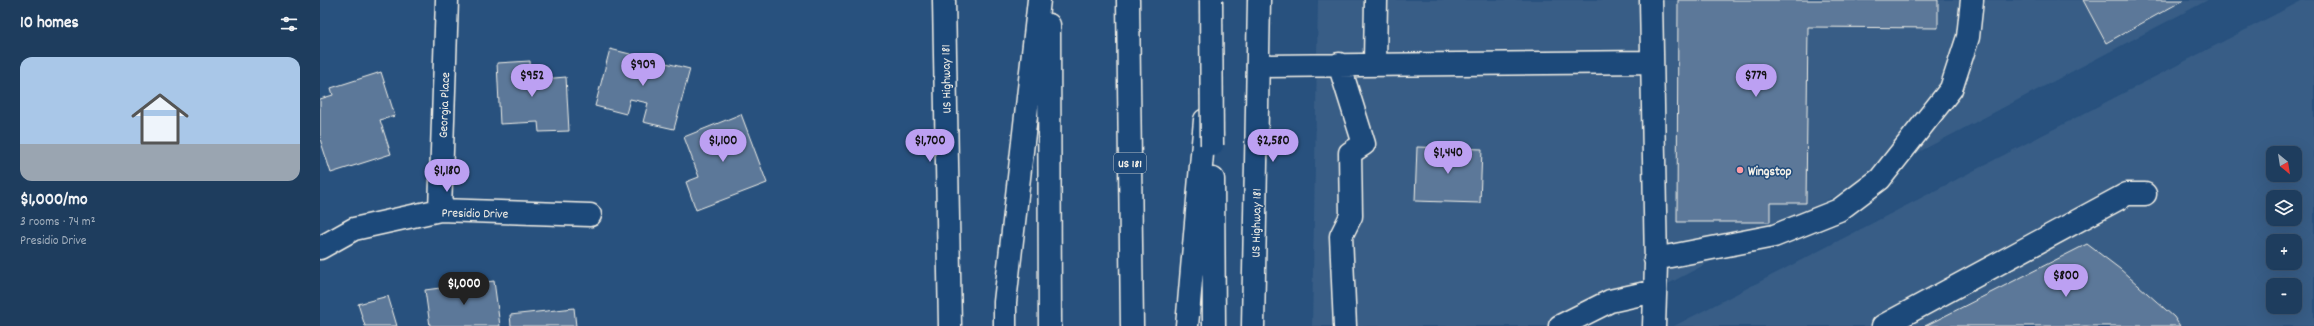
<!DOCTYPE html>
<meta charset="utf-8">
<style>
body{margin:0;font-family:Dekko,sans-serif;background:#2b4867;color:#f1f3f6;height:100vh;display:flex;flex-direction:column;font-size:15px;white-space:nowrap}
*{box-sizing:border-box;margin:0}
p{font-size:13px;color:#a1aebc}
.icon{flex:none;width:22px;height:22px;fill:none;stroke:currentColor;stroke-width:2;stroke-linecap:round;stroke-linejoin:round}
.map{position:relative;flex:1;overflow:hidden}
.drawer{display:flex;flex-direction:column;background:#1e3d5e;width:320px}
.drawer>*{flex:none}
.needle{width:26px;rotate:150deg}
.buttons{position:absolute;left:1946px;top:146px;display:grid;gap:8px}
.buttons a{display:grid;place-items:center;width:36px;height:36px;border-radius:8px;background:#1e3d5e;box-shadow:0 4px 16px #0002,0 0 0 1px #3c5673;font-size:20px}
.price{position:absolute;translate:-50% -34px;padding:0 9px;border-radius:14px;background:#bca0f2;color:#111;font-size:13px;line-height:26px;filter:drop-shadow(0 1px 2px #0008)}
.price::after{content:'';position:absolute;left:50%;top:24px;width:12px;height:9px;margin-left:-6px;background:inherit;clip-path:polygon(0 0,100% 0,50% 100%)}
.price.active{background:#222;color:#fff}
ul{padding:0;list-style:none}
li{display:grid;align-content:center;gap:8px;height:212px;padding:0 20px}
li+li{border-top:1px solid #3c5673}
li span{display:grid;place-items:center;height:124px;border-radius:12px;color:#555}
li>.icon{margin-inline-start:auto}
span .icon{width:72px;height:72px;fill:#fffc;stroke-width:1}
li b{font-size:17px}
h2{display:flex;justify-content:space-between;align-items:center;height:48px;padding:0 20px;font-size:17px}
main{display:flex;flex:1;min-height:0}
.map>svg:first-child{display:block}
.built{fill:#375d86;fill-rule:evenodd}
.building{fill:#5b7899;stroke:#f4f1e8}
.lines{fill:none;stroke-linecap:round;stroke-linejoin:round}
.minor-casing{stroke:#f4f1e8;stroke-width:25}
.major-casing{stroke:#f4f1e8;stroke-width:25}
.highway-casing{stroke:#f4f1e8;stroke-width:25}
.minor{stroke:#1f4a7a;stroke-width:22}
.major{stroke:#1f4a7a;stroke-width:22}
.highway{stroke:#1f4a7a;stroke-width:22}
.highway-bridge-casing{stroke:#f4f1e8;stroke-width:25;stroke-linecap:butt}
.highway-bridge{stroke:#1f4a7a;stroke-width:22}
.poi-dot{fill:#ff9aa2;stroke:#1f4a7a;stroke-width:1.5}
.labels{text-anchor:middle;stroke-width:3;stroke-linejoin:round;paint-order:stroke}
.shield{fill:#1f4a7a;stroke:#b4bfc7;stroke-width:1}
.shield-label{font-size:12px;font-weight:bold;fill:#f4f1e8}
.street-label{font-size:13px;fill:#f4f1e8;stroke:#1f4a7a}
.poi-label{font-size:13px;font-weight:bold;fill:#f4f1e8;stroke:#1f4a7a;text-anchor:start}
</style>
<main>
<section class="drawer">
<h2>10 homes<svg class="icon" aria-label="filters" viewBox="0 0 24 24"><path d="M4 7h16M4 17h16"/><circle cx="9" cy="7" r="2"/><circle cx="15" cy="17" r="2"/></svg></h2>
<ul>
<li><span style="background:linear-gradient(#a9c7e8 70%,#9aa5b1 0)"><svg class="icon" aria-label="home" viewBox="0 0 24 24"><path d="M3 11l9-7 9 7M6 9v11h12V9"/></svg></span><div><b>$1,000/mo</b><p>3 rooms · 74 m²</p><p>Presidio Drive</p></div></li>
</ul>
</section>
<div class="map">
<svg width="1994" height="326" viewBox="0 0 1994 326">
<rect width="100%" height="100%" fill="#28517e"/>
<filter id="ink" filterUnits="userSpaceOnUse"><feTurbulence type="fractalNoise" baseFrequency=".025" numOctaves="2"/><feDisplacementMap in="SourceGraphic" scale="8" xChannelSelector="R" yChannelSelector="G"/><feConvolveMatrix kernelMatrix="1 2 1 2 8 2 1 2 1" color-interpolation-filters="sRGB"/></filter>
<g filter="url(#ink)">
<path class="built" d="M998,0H1888L1268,326H992Z
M1983,0H1994V326H1354ZM1953,153H1975V175H1953ZM1953,197H1975V219H1953ZM1953,241H1975V263H1953ZM1953,285H1975V307H1953Z"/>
<path class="building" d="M1358,0H1618V28L1488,27L1486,203H1450V222H1357Z
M1763,0H1864L1786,43Z
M290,49L370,69L354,129L323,122L328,103L310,99L306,114L275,106Z
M210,61L211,80L246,77L249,131L219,132L218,122L180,124L177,63Z
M61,72L75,116L60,120L71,154L11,173L0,139V99L13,95L11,88Z
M421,114L447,183L376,210L366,182L379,177L364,137Z
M1097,147L1162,149L1160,203L1095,201Z
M1767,244L1800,269L1854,317L1860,326H1605Z
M174,281L180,326H110L105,290Z
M68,296L77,326H45L38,304Z
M254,308L256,326H191L190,315Z"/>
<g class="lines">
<g class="minor-casing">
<path id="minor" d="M1331,0L1336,264L1334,326
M1055,63L1056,0
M1019,64L1044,144L1030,153L1031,216L1021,236L1025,326
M938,66L1331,62
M120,210L127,0
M0,248L34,229L120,210L270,215
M1335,259L1454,236L1519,210L1560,179L1631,89L1648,37L1652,0
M1240,326L1290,301L1335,291
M1563,326L1807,194H1825"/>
</g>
<g class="major-casing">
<path id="major" d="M624,0L630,326
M933,326L939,0"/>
</g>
<g class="highway-casing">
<path id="highway" d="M808,0L812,326
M729,25L730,326
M893,179L894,326
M685,326V302L719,0
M867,326L885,120"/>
</g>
<use href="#minor" class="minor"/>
<use href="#major" class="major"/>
<use href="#highway" class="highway"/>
<g class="highway-bridge-casing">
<path id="highway-bridge" d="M891,0L892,145"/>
</g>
<use href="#highway-bridge" class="highway-bridge"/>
</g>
</g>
<circle class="poi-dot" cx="1420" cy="170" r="4"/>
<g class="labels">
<rect class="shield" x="794" y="153" width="32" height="20" rx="3"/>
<g class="shield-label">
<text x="810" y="167">US 181</text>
</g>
<g class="street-label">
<text transform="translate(625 79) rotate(-91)" y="5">US Highway 181</text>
<text transform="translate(123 105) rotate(-88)" y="5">Georgia Place</text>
<text transform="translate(155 212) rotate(1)" y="5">Presidio Drive</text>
<text transform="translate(935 223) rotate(-89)" y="5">US Highway 181</text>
</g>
<g class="poi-label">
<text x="1428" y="175">Wingstop</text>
</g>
</g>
</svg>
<div class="buttons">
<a><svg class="needle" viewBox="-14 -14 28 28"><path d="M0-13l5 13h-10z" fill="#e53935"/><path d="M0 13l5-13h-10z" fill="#a1aebc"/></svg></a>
<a><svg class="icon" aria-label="layers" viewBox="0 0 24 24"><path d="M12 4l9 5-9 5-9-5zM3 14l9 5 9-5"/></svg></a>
<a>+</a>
<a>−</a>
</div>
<b class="price" style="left:323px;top:87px">$909</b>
<b class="price" style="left:212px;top:98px">$952</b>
<b class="price" style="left:1436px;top:98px">$779</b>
<b class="price" style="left:403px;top:163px">$1,100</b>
<b class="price" style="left:610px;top:163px">$1,700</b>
<b class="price" style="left:953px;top:163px">$2,580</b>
<b class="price" style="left:1128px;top:175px">$1,440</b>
<b class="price" style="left:127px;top:193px">$1,180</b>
<b class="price" style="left:1746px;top:298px">$800</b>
<b class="price active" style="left:144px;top:306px">$1,000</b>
</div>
</main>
